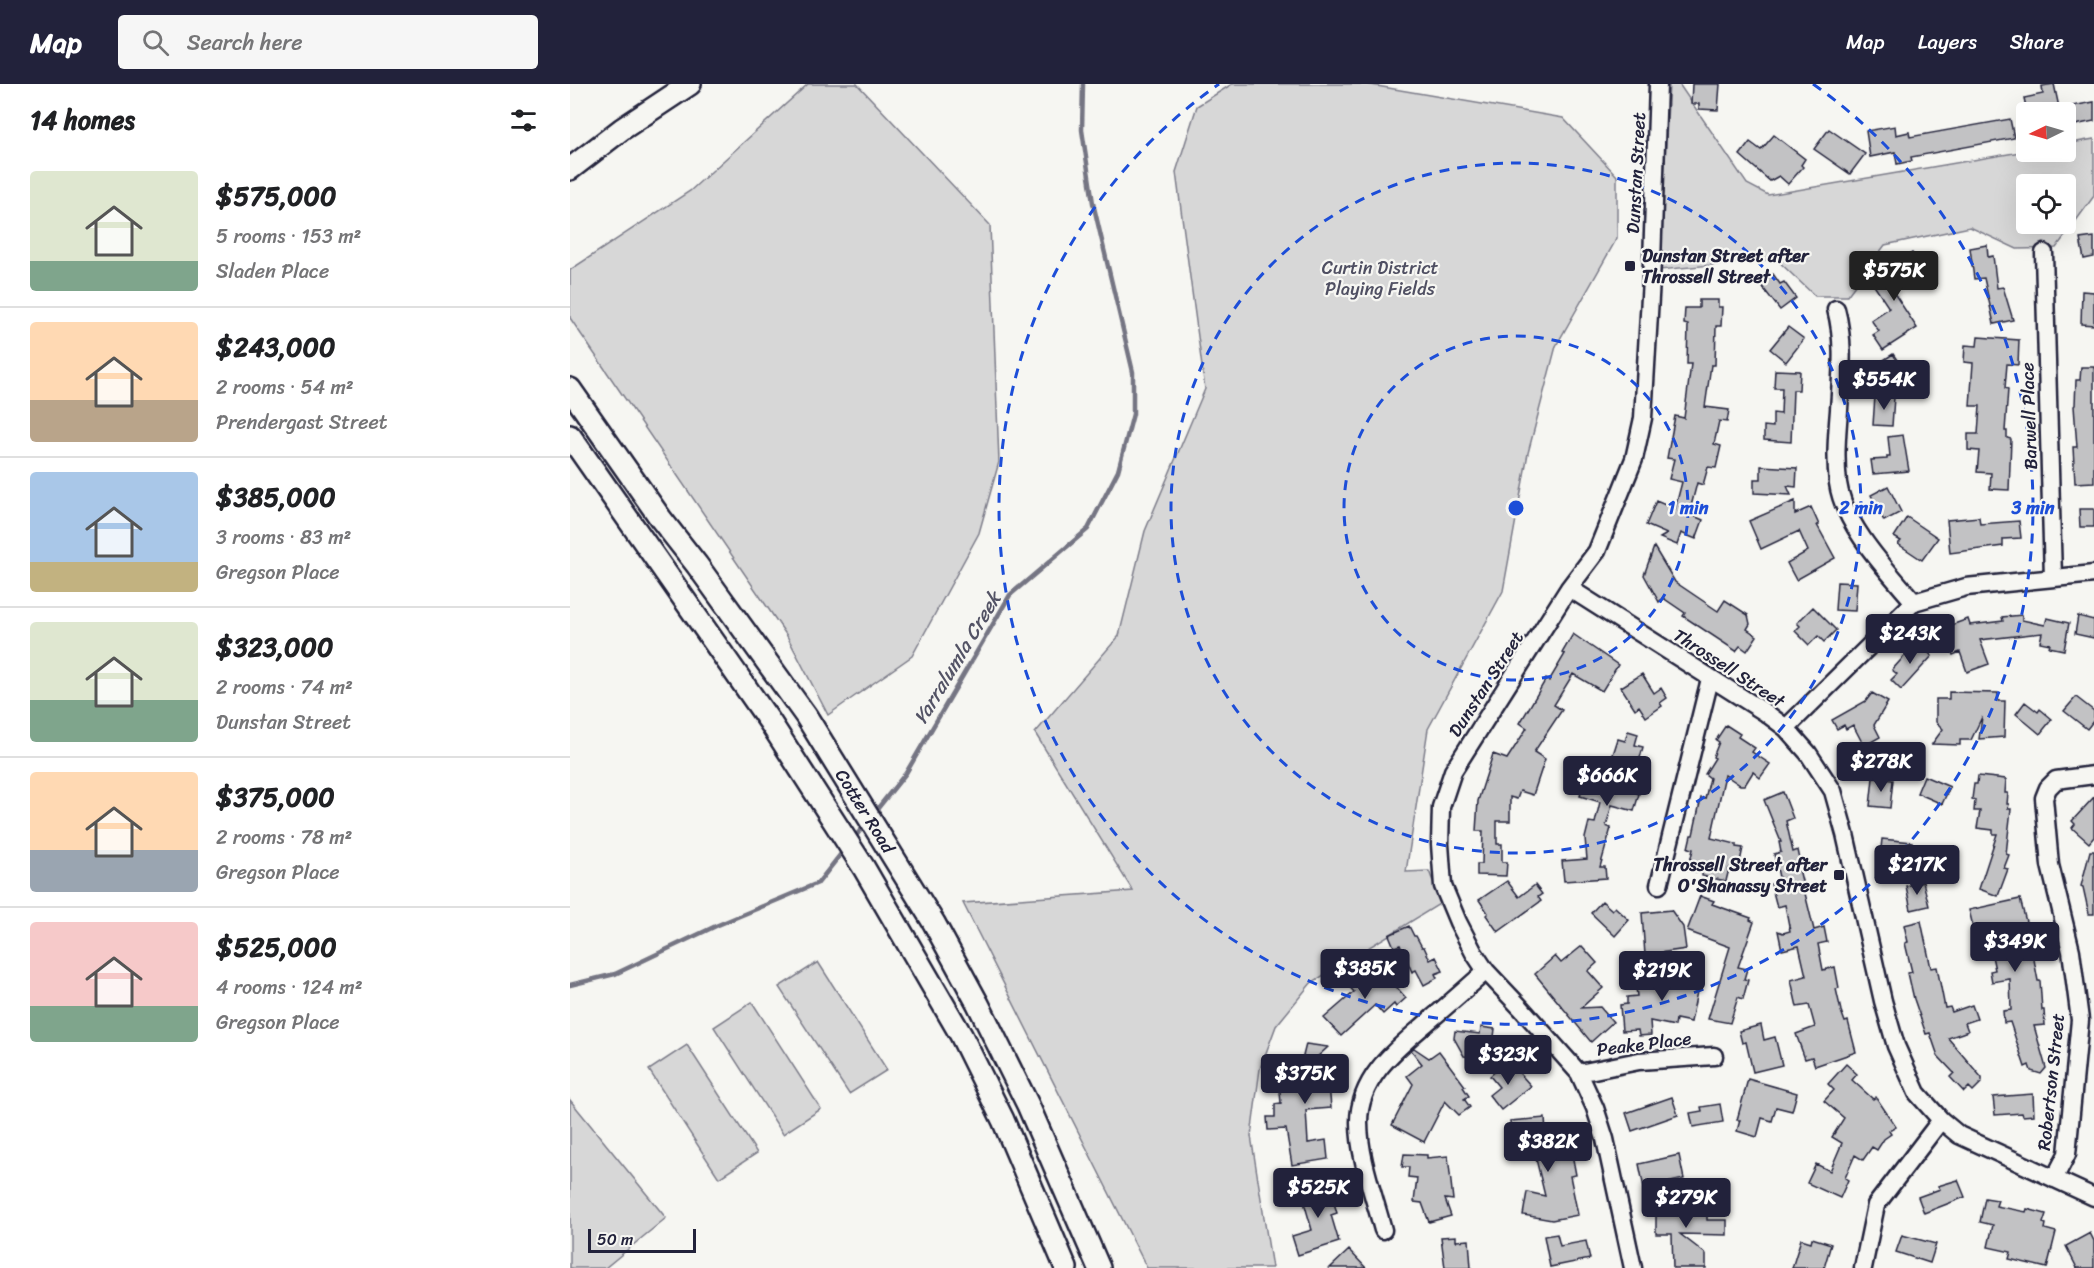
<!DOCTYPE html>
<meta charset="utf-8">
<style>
body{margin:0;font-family:Sriracha,sans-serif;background:#f6f6f6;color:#202124;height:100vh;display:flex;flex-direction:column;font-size:22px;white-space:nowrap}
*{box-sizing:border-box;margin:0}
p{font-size:20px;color:#757577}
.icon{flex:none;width:33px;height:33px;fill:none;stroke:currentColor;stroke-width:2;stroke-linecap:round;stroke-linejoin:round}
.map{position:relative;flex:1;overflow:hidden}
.details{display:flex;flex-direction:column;background:#fff;width:570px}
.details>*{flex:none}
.needle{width:39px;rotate:265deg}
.tools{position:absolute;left:1446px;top:18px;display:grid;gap:12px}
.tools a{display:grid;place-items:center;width:60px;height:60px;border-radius:6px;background:#fff;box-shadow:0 6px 24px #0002;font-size:30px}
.scale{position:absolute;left:18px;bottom:15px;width:108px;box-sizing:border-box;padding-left:6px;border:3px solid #22223b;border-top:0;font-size:16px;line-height:21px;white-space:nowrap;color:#22223b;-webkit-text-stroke:4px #f6f6f2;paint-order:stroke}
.price{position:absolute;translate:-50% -51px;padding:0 14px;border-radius:6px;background:#22223b;color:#fff;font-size:20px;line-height:39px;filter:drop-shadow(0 2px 3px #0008)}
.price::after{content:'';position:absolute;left:50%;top:36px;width:18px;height:14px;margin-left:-9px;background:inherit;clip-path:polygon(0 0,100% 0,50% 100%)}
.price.on{background:#222;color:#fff}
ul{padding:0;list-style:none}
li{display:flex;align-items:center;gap:18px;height:150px;padding:0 30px}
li+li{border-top:2px solid #e0e0e0}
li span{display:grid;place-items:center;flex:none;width:168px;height:120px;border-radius:6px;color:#555}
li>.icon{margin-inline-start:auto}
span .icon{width:72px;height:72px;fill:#fffc;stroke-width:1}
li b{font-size:26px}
h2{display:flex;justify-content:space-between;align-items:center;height:72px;padding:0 30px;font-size:26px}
header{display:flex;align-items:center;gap:36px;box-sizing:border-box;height:84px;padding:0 30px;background:#22223b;color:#fff}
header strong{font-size:28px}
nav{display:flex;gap:33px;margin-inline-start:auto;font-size:21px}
.search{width:420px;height:54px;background:#f6f6f6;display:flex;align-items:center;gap:15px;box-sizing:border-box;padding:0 21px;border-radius:6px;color:#757577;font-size:22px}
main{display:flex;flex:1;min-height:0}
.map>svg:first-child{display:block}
.green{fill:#d7d7d7;stroke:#7c7c89;stroke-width:1.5;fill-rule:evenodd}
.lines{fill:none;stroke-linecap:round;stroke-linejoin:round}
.stream{stroke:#757583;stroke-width:4.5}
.building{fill:#c2c2c4;stroke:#22223b;stroke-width:1.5}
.minor-casing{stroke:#22223b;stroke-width:21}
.major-casing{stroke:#22223b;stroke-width:26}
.minor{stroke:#f6f6f2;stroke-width:16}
.major{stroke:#f6f6f2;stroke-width:21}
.ring{fill:none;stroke:#1d4ed8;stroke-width:3;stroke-dasharray:10 8}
.poi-dot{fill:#22223b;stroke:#f6f6f2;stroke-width:2}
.labels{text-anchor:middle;stroke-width:4.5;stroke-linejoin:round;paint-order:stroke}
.street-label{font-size:18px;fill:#22223b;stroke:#f6f6f2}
.poi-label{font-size:18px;font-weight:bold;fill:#22223b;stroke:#f6f6f2;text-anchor:start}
.park-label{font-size:18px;fill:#4f4f62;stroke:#f6f6f2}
.water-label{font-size:20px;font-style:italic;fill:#535365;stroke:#f6f6f2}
.centre{fill:#1d4ed8;stroke:#f6f6f2;stroke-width:3}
.ring-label{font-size:18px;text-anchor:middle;font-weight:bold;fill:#1d4ed8;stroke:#f6f6f2;stroke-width:4.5;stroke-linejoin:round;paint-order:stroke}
</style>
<header>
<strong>Map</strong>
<div class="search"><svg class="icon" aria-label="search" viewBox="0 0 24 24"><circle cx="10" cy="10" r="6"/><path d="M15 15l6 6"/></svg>Search here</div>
<nav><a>Map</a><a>Layers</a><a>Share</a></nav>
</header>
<main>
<section class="details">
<h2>14 homes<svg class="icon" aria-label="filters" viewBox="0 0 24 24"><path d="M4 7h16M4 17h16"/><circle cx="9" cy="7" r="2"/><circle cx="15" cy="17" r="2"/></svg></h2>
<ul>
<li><span style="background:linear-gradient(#dfe7d0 75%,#7fa58c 0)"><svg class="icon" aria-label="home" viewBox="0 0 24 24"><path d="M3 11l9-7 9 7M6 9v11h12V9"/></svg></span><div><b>$575,000</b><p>5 rooms · 153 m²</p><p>Sladen Place</p></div></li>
<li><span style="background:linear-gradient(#ffd9b3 65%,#b9a48a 0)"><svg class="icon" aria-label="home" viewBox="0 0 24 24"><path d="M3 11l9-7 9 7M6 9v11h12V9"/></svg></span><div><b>$243,000</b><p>2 rooms · 54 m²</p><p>Prendergast Street</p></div></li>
<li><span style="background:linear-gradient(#a9c7e8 75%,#c2b280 0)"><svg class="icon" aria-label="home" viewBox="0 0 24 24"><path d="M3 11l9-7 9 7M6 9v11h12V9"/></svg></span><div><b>$385,000</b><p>3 rooms · 83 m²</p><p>Gregson Place</p></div></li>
<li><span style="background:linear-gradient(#dfe7d0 65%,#7fa58c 0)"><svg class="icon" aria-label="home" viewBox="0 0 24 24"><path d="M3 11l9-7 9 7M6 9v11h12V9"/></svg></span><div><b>$323,000</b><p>2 rooms · 74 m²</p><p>Dunstan Street</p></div></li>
<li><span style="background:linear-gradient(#ffd9b3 65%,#9aa5b1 0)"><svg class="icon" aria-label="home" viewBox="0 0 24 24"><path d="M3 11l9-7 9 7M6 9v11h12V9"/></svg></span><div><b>$375,000</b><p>2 rooms · 78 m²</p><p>Gregson Place</p></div></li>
<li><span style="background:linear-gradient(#f6c9c9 70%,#7fa58c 0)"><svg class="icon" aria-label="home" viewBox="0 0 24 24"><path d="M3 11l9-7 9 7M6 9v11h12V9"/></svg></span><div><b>$525,000</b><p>4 rooms · 124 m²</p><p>Gregson Place</p></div></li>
</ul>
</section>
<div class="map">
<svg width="1524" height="1184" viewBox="0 0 1524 1184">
<rect width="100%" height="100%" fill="#f6f6f2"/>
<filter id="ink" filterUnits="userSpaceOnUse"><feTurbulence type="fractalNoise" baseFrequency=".0167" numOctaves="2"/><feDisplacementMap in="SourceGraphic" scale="12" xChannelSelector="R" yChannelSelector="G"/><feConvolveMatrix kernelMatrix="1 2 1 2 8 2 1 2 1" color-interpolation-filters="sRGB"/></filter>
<g filter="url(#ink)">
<path class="green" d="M238,0H287L420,141L429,378L409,449L342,572L258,631L217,552L0,234V186L120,107Z
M662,0H795L993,34L1047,92V154L986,262L958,369L933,507L858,645L836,788L859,787L871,819L741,899L706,942L690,985L681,1052L702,1184H577L393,819L563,807L465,649L549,552L575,447L635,305L606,88L627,22Z
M1099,0H1109L1177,100L1198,111L1456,67L1496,68V60L1524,55V112L1486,164L1447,165L1400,143L1315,161L1277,212H1245L1206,175L1089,186ZM1456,100H1496V140H1456Z
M248,878L317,986L279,1010L209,903Z
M182,918L251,1025L213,1050L144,943Z
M117,961L187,1069L149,1094L79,986Z
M0,1016L96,1134L35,1184H0Z"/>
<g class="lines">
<path class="stream" d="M304,729L336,689L440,511L518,445L548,387L563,330V288L523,119L512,46L513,0
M283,755L295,741
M0,901L45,890L148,841L248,799L274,766"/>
</g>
<path class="building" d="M1122,0H1150L1148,26L1129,25V20H1121Z
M1484,0L1490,28H1457L1454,14L1473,10L1472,2Z
M1524,18V37L1505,41L1502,22Z
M1440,35L1444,54L1341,73L1342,77L1327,80L1325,68L1300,73L1296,47L1325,42L1326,51L1339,48L1340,53Z
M1259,45L1295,70L1280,90L1244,65Z
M1204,51L1235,75L1231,81L1233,83L1218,100L1209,92L1200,97L1170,71L1180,58L1191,66Z
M1524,153V173L1514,175L1510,155Z
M1417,161L1418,173L1423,172L1427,204L1433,203L1443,236L1424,240L1414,194L1404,195L1400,164Z
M1342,169L1353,185L1322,206L1347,244L1313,266L1303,251L1309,247L1301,236L1319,224L1301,197L1320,184L1317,181L1328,173L1331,176Z
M1203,190L1210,200L1214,198L1226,214L1210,226L1190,200Z
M1512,207L1524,208V241L1511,240Z
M1129,216H1148V223H1152L1151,242H1146L1145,281H1141L1135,323L1159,326L1157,338L1149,337L1144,360L1151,362L1146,384L1138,383L1133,401L1127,399L1119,430L1133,436L1126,455L1111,449L1107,461L1090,454L1097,450L1076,441L1086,417L1105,425L1112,398L1099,395L1104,375L1097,374L1105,332L1114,334L1121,280H1117L1118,241L1114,240L1115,224H1129Z
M1218,243L1234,255L1216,278L1200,265Z
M1408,253L1449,256L1448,281L1437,280L1435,304L1438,305L1435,347H1437V354L1441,355L1439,406L1420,405L1421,389L1407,388L1409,367L1398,366V350H1408L1410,322H1400L1403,279L1394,278L1395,261L1407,262Z
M1323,270L1333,285L1308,301L1298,286Z
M1511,283H1524V398L1505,399L1503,363H1507L1504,322L1505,321L1506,296H1510Z
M1205,286L1230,287L1229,306H1223L1221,358L1194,356V342L1203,343V329L1211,330L1212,304H1204Z
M1305,312L1324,313L1322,342L1303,341Z
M1333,351L1339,387L1303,390L1301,376L1317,375V372H1320L1318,353Z
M1191,382L1227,384L1226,403L1217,402L1221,411L1184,409V395H1191Z
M1318,402L1331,428L1314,437L1301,411Z
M1225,417V430L1241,423L1249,441H1247L1265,474L1226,496L1217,479L1238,467L1229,447L1191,465L1179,437Z
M1509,425H1524V443H1510Z
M1337,433L1368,454L1352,476L1328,460L1331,457L1324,453Z
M1409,433L1410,440L1449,437L1451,454L1433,455V462L1380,469L1377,436Z
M1084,463L1105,498L1148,527L1155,516L1178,531L1180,540L1177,545L1187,552L1177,567L1170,562L1166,567L1113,532L1115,529L1093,514L1089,518L1074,491Z
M1267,498L1287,499L1285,527L1265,526Z
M1243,523L1266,546L1254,558L1248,552L1239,561L1225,547L1230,542L1227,539Z
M1452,531V536L1475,541L1477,534L1499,539L1494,566L1479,563L1480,560L1470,558L1472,549L1410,556L1419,580L1397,588L1390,568L1383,571L1373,544L1398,535L1400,541L1433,537L1432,533Z
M1508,532L1524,536V554L1505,550Z
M1003,550L1048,581L1032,607L1003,590L984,621L992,626L964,668L975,675L963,711L950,707L947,715L940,713V737H927V760H932V778H937L936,792L907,791V780H912L913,747H906L908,717L923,670L937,675L957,644L950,639L976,595L979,597L995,570L992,569Z
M1347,558L1362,572L1331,606L1321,596L1327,590L1322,586Z
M1072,590L1084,609L1091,604L1097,614L1090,619L1092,622L1076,633L1069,622L1065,625L1051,603Z
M1379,608L1428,609V617H1435L1434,653L1409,655L1412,633L1401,656H1390V661L1362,660L1373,645L1366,638V615H1379Z
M1302,609L1318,618L1304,641L1310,653L1294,662L1283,641L1276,645L1274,641L1267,645L1262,636L1296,617Z
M1506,613L1524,627V636L1517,645L1494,627Z
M1455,618L1468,628L1470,625L1482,635L1470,650L1446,630Z
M1156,641L1170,650L1168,653L1185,664L1182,668L1200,680L1190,694L1183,688L1175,701H1170L1155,691L1141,754L1166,760V763L1173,764L1168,787L1159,785L1156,797L1132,792V789L1118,786L1123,765L1118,764L1121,751H1123L1131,714L1135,715L1140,694L1135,690L1145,674L1143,673L1149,658L1146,656Z
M1058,647L1068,650L1065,661L1073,663L1065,692H1067L1066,698L1068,699L1065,708L1069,710L1064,727L1042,721L1036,742L1041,744L1030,783H1035L1036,794L994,797L992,777L1017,775L1015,754L1019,738L1025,739L1030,718L1010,712L1014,698L1020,700L1024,686L1037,689L1048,655L1055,657Z
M1354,692L1380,703L1372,720L1347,709Z
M1408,692L1436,695L1435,709H1438L1437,720H1439L1438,725H1441L1436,770L1439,771L1434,784L1438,785L1428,812L1409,805L1427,750H1423V746L1407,744L1410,727H1404L1405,716L1402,715L1404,700H1407Z
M1303,694L1323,696L1320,724L1300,722Z
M1213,708L1223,734L1216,737L1223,768L1228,766L1232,785H1229L1244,846L1254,843L1257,858L1248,860L1253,886L1265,883L1269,904L1266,905L1271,927L1275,938L1278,937L1286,968L1245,982L1242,973L1235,975L1226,950L1245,943L1239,921L1227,923L1221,896L1236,892L1229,862L1212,866L1208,847L1213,849L1220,847L1215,821L1207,823L1201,800L1210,798L1204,770L1211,768L1209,758H1211L1194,716Z
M1524,713V753L1519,759L1502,744L1505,740L1502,737Z
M1312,755L1342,758L1340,769L1354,770L1352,788L1320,784V776L1310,774Z
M1520,767H1524V830H1519L1513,803L1511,802Z
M937,797L949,813L965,801L972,810L968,813L971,817L928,848L916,831L918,829L909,816Z
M1353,798L1359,822L1341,826L1336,802Z
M1130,812L1144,817L1142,820L1181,834L1180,836L1184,838L1168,883L1177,885L1174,895L1178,896L1173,915L1168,913L1160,939L1138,935L1160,863L1117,847Z
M1450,815L1459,849L1468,897H1470L1472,926H1474L1475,941L1464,942L1476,984L1471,990L1461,987L1459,981L1455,983L1440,938L1434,939L1433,927L1441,926L1440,895L1422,898L1420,887L1425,886L1418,853L1406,855L1399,826Z
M1032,817L1042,826L1045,823L1059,836L1045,852L1021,829Z
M1101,826L1113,843L1116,865L1075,871L1072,829Z
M1351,837L1361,884L1367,883L1375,924L1380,923L1382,928L1402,921L1407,935L1395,939L1398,947L1378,954L1412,994V998L1403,1007L1399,1003L1394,1008L1380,993L1384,989L1368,972L1360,949L1356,950L1344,915L1338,889L1342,888L1335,859L1338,858L1334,841Z
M839,842L844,852H846L852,863H854L860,876L866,873L873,887L865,890L867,894L854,901L846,886L842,888L830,861L824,863L819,851Z
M1012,862L1027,879L1018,887L1033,904L1011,924L1030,923L1043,938L1021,958L965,890L985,872L991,879Z
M1098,880L1131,887L1121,938L1106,935L1105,942L1080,937L1081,951L1069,952L1068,946L1052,947L1050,921L1057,920V913L1067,912L1066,904L1094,902Z
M807,881L836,914L826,923L824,920L813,930L805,921L771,952L754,934L784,908L777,900L788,890L792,894Z
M1191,941L1194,956L1205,953L1212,981L1183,988L1176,958L1172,959L1169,947Z
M911,943L925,945L921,976L894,972L884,954L885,947L910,950Z
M736,960L758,963L745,975L761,977L759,981L770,984L765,1002L759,1000L761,1024L736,1026L738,1059L756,1056L758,1075L722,1081L716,1045L698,1046L697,1033H705V1020L711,1019L709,997L727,996Z
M844,964L859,974L869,967L895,1002L893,1003L899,1012L894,1015L900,1023L889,1031L875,1017L854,1058L822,1041L843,1000L837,992L852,980L841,966Z
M935,979L941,987L944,983L961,1002L931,1026L919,1011L929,1003L920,992Z
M1276,980L1287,990L1282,996L1303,1015L1306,1013L1326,1043L1319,1047L1321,1050L1314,1055L1307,1066L1302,1063L1293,1076L1285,1071L1275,1094L1278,1096L1270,1114L1237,1099L1246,1080L1260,1087L1272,1059L1262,1053L1274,1034L1254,1017L1264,1006L1258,1000Z
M1178,995L1227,1009L1222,1027L1206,1023L1202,1037L1192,1034L1187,1053L1167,1047L1170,1036H1167Z
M1463,1010L1464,1031L1453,1032L1452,1029L1425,1031L1423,1013Z
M1102,1013L1108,1031L1062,1047L1056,1029Z
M1150,1020L1153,1038L1123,1043L1120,1029L1132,1027L1131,1023Z
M975,1034L977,1065L994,1061L1001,1065L1006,1091L1000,1092L1008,1131L982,1136L953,1131L957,1108L975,1112L961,1054L942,1056L940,1037Z
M834,1070L857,1071V1074L878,1072L883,1116L875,1115L881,1132L859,1138L852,1119L844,1118L847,1094L838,1093L839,1083H832Z
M1109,1071L1114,1095L1074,1104L1069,1080Z
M757,1095L767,1129L761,1131L769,1158L728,1171L722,1152L742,1146L730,1104Z
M1388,1096L1395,1113L1354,1129L1348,1113L1370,1105L1368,1102Z
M1415,1114L1428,1116L1426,1122L1456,1128L1457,1125L1476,1130L1473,1139L1476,1140L1475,1145L1486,1148L1477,1184L1439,1175L1441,1168L1418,1163L1423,1141L1410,1138Z
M1080,1115L1137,1117V1136H1157V1151L1110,1150L1136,1170V1184H1103L1102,1150H1086V1130H1080Z
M1520,1149L1524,1157V1184H1507L1496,1162Z
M987,1150L990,1162L1016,1157L1020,1175L980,1183L974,1152Z
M1332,1151L1366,1160L1360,1179L1326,1168Z
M886,1152V1157L899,1156L901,1184H875L871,1153Z
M1242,1154L1261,1160L1254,1184H1222L1231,1155L1241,1158Z
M779,1166L796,1184H760Z"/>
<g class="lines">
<g class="minor-casing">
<path id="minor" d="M1474,169L1483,494
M1266,225C1275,259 1271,291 1269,326C1267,350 1265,374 1268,399C1274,442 1317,486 1344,518
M999,504L1196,629L1216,644L1238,669L1263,707L1275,750L1313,917L1326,962L1347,1009L1371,1036L1389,1051L1524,1113
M1216,644L1344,518L1396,503L1524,490
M1089,801L1140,595
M1009,989L1069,977L1144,972
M1484,1095L1497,1070L1510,936L1501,867L1480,781L1474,714L1478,704L1486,696L1524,691
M813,1146C804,1111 789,1074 789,1038C789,992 829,963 860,936C879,920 897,904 916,887
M1063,1184L1035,1055L1025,1024L1009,989L951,924L916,887L904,869L888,838L873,802L870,760L871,723L883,687L999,504L1027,467L1064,375L1073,334L1082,178L1088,0
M1293,1184L1306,1121L1371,1036"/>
</g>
<g class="major-casing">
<path id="major" d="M0,85L52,45L120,0
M0,305L91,435L127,481L236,632L364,839L408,920L458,1021L529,1184
M0,352L200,638L294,784L391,951L433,1036L496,1184"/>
</g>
<use href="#minor" class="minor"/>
<use href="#major" class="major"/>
</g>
</g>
<g class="ring">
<circle cx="946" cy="424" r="172"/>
<circle cx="946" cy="424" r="345"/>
<path d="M1243 0A517 517 0 1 1 649 0"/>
</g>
<g class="poi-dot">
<rect x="1054" y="176" width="12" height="12" rx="3"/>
<rect x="1263" y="785" width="12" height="12" rx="3"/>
</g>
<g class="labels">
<g class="street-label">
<text transform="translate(1066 89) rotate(-87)" y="6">Dunstan Street</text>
<text transform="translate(1459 332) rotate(-92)" y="6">Barwell Place</text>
<text transform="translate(1159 584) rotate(33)" y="6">Throssell Street</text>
<text transform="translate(916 600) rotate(-57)" y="6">Dunstan Street</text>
<text transform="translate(295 727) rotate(58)" y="6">Cotter Road</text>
<text transform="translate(1074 960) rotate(-7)" y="6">Peake Place</text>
<text transform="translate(1481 998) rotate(-84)" y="6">Robertson Street</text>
</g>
<g class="poi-label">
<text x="1072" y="178">Dunstan Street after<tspan x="1072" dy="21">Throssell Street</tspan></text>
<text x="1257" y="787" text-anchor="end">Throssell Street after<tspan x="1257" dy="21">O'Shanassy Street</tspan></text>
</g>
<g class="park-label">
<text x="810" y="190">Curtin District<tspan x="810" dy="21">Playing Fields</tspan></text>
</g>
<g class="water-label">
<text transform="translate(387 574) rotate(-59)" y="7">Yarralumla Creek</text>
</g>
</g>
<circle cx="946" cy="424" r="9" class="centre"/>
<g class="ring-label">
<text x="1118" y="430">1 min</text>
<text x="1291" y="430">2 min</text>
<text x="1463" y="430">3 min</text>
</g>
</svg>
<div class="tools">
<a><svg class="needle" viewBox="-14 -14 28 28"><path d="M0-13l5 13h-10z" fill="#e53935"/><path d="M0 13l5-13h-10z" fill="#757577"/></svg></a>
<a><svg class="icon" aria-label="locate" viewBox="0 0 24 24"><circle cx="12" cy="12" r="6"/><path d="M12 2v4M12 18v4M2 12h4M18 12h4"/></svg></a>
</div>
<div class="scale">50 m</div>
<b class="price on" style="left:1324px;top:218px">$575K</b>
<b class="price" style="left:1314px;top:327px">$554K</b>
<b class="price" style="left:1340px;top:581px">$243K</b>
<b class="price" style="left:1311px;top:709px">$278K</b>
<b class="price" style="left:1037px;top:723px">$666K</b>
<b class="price" style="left:1347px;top:812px">$217K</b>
<b class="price" style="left:1445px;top:889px">$349K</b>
<b class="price" style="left:795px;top:916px">$385K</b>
<b class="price" style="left:1092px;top:918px">$219K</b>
<b class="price" style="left:938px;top:1002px">$323K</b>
<b class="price" style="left:735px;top:1021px">$375K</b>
<b class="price" style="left:978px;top:1089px">$382K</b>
<b class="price" style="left:748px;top:1135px">$525K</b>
<b class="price" style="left:1116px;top:1145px">$279K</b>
</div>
</main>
